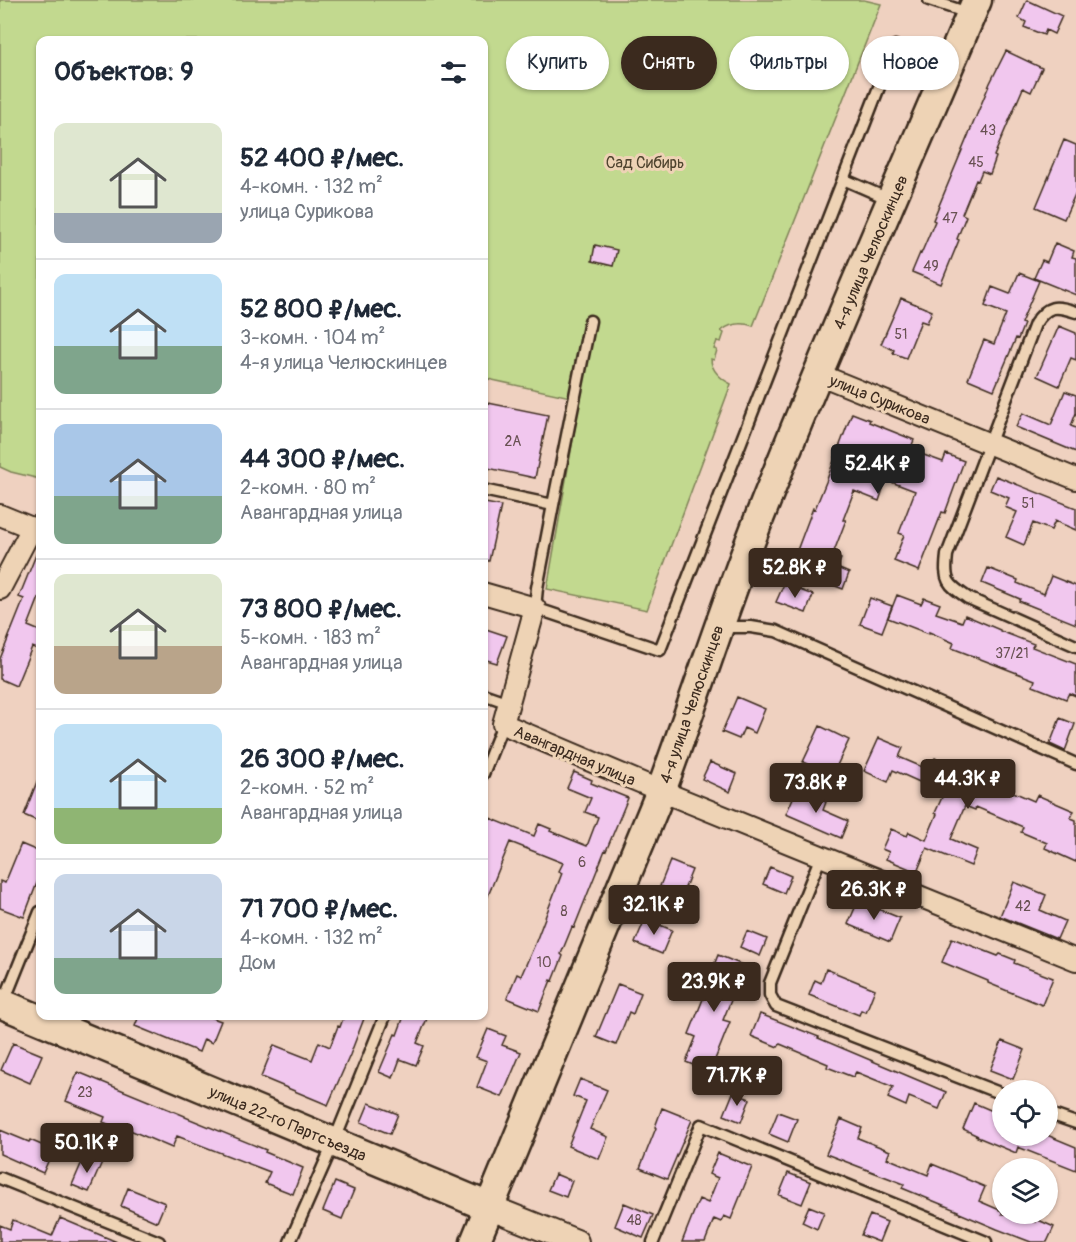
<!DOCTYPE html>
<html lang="ru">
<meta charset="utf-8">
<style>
body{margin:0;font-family:Pangolin,sans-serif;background:#f2f2f3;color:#1f2937;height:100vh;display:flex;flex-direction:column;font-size:22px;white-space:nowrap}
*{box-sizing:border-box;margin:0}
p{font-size:20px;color:#747a83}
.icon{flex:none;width:33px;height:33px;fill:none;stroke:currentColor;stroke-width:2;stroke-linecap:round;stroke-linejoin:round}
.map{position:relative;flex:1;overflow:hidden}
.drawer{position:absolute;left:36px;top:36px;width:452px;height:984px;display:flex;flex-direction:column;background:#fff;border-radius:12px;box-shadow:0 2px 4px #0004}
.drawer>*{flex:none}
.banner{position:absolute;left:506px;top:36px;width:480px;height:54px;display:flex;gap:12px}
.buttons{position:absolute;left:992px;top:1080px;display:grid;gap:12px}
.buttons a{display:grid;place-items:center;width:66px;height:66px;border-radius:50%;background:#fff;box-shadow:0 2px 4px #0004;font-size:30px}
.price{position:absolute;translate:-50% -51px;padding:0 14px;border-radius:6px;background:#3b2a1e;color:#fff;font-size:20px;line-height:39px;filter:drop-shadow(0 2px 3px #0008)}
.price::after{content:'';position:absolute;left:50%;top:36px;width:18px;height:14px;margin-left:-9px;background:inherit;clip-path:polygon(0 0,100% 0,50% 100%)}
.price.active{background:#222;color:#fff}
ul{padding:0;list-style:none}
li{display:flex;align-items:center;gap:18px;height:150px;padding:0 18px}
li+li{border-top:2px solid #e0e1e3}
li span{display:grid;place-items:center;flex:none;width:168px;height:120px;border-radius:12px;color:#555}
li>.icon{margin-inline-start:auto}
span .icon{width:72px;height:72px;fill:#fffc;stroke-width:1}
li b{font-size:26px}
h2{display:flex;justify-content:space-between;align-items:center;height:72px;padding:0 18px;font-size:26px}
.chip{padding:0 21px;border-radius:27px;background:#fff;box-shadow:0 2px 4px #0004;font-size:21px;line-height:54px}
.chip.active{background:#3b2a1e;color:#fff}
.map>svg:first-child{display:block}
.green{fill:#c2d98f;stroke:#7e8256;stroke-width:1.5}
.building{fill:#f1c7ee;stroke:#3b2a1e;stroke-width:1.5}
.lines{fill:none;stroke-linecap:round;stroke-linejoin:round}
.service-casing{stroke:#3b2a1e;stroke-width:15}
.minor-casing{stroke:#3b2a1e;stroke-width:24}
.tertiary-casing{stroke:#3b2a1e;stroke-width:28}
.secondary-casing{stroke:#3b2a1e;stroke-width:33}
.service{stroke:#eed3b5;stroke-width:10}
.minor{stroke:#eed3b5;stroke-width:20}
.tertiary{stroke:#eed3b5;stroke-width:24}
.secondary{stroke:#eed3b5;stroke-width:28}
.labels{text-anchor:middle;stroke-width:6;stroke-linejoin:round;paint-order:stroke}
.number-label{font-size:14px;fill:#685152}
.park-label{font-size:16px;fill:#4f442f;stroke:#eed3b5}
.street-label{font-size:16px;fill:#3b2a1e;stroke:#eed3b5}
</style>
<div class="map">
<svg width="1076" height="1242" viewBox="0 0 1076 1242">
<rect width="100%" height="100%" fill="#efd1c0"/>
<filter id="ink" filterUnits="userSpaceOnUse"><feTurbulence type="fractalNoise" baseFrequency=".0167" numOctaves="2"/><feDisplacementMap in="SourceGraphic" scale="12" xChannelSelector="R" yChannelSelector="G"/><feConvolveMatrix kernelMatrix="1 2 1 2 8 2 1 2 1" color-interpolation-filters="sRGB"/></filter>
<g filter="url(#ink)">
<path class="green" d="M0,0H864L881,4L753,326C741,322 731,323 721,331L724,333L721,342L717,341L714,349L717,350L714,360L711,359C711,370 721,379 731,384L647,610L547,589L580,399L483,378V40H40V479L11,472L0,467Z"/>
<path class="building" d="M1027,0L1062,16L1054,34L1046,30L1044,35L1024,27L1026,22L1019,18Z
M1006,51L1042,68L1031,92L1023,88L994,156L996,157L990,174L982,171L978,181L976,180L962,214L966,216L957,239L959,240L941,284L912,272L920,253L921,254L935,221L933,220L990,83Z
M1064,140L1076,145V192L1064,219L1036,207Z
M1055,243L1074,251L1072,257L1076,258V295L1034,278L1042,260L1047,262Z
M595,245L617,250L613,266L592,261Z
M1019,273L1039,281L1021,323L1024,324L1018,339L1016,338L994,390L968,379L984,340L994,344L1006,314L985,306L992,287L1010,294Z
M901,298L932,311L927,323L921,321L906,358L893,353L894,350L881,344Z
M1059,326L1076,333V360L1071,358L1059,386L1037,376Z
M1065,391L1076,395V413L1071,426L1076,428V452L1016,427L1023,413L1051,425Z
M483,402L548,415L535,478L483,467Z
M852,413L870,420L869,422L914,440L910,450L943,462L946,454L964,461L945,513L942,512L919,571L894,561L904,535L899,533L915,491L886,480L879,501L854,491L843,520H846L833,554H835L834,557L841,559L837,568L849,573L843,589L810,576L816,560L796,553L813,508L815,509L826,482Z
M996,476L1076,508V530L1055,521L1051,530L1033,523L1024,545L1006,537L1017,512L1005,507L1009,498L990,490Z
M485,503L501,506L489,561H483V512Z
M40,545V595L28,626L40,631V650L32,647L16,686L0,679V659L24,599L19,597Z
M988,568L1018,580L1017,583L1044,594L1051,576L1076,586V624L1019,601L1020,599L982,583Z
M784,584L813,595L806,613L776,602Z
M897,595L921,604L924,598L940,604L936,613L962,622L965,615L1000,630V631L1034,644L1032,647L1076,664V696L1069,693L1066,699L1033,686L1035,680L952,648L954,643L929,632V634L888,618Z
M870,598L892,606L882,632L860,624Z
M483,628L507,636L497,663L483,659Z
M737,697L765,709L755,733L744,728L739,739L722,732Z
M1060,718L1075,724L1065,751L1050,744Z
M820,726L849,740L832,776L803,762Z
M879,738L903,748L899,757L929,770L935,758L1034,801L1037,795L1074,811L1071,818L1076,820V862L1045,848L1047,843L1021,832L1023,827L976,807L975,810L965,806L951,839L977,850L971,866L927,848L917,872L886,859L889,852L882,849L891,829L907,836L909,832L926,840L937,814L935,813L944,793L893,770L888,782L864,771Z
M710,762L737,774L730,792L702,779Z
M574,772L592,780L591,783L628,798L606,851L605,850L574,928L572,927L561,954L563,956L553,981L551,980L539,1011L507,998L517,974L521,976L535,944L562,873L559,871L563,863L510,842L483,908V834L490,818L534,836L539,824L551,829L550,831L587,846L598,817L585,812L591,798L567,788Z
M40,774V822L24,815Z
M797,789L826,802L823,810L848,821L841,838L786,814Z
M21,844L40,852V875L24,917L0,908V881L5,883Z
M670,861L692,870L682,895L660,886Z
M770,867L791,876L784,893L763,884Z
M1014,882L1046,895L1040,910L1065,921L1057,939L1000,916Z
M858,901L900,918L890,942L848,924Z
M645,919L672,930L662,954L635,943Z
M747,931L767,939L760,956L740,947Z
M952,938L998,956L1000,954L1015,960L1014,963L1053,978L1042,1005L988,983V981L942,962Z
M718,955L745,966L723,1020L730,1022L710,1072L686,1062L696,1037L689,1034L707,989L705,988Z
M826,969L875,989L866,1012L861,1010L859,1015L809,995L815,980L821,983Z
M618,984L641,993L633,1014L629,1012L616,1045L596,1037Z
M760,1014L819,1037L818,1038L946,1092L939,1109L909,1097L906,1106L888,1098L893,1087L856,1072L853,1077L827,1067L828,1064L780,1044L778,1047L751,1036Z
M139,1016H207L221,1021L212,1043L204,1039L199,1052L135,1026Z
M344,1016H365L350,1055L328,1105L261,1077L274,1045L312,1060L319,1042L330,1047L338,1026L340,1027Z
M404,1016H428L417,1043L424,1046L416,1065L400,1059L393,1078L379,1072L395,1034L397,1035Z
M488,1029L506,1036L502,1045L521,1052L502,1097L477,1087L487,1061L476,1057Z
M1002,1041L1025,1050L1013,1079L990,1070Z
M13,1043L42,1055L30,1083L1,1070Z
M78,1072L185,1116V1117L266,1150L265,1152L303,1168L293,1194L265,1183L270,1172L177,1136L172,1148L130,1130L129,1133L103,1122L105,1117L66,1101Z
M580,1079L607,1090L590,1129L608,1137L599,1159L568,1146L586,1101L573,1096Z
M733,1093L750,1099L741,1122L724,1115Z
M369,1103L398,1114L390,1134L361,1122Z
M974,1103L1002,1115V1136L1047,1135L1076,1147V1170L1018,1147L1016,1153L975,1136H978L963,1129Z
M662,1108L692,1120L667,1179L640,1168L656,1128L655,1127Z
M778,1112L797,1119L788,1142L769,1134Z
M841,1119L862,1128L858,1138L890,1151L887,1158L928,1175L932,1164L966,1178V1179L985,1187L979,1201L1002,1211V1214H1013L1035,1222L1036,1219L1054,1227L1047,1242H1031L997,1229L957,1212L958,1211L902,1188L904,1184L826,1154Z
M0,1130L29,1142L30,1140L53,1150L43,1173L0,1154Z
M718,1153L752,1167L731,1219L724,1216L721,1222L714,1219L705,1242H682L699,1199L708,1203L718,1178L709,1174Z
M85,1155L102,1162L89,1192L72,1185Z
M788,1173L811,1182L802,1204L779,1195Z
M555,1174L572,1181L566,1197L548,1190Z
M335,1182L354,1190L342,1219L323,1211Z
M128,1188L165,1203L157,1222L121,1206Z
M624,1203L653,1215L643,1238L615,1226Z
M809,1206L824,1212L817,1229L802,1222Z
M870,1215L887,1222L879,1242L861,1235Z
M60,1218L117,1242H0V1225L10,1229L13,1220L52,1236Z"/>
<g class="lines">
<g class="service-casing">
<path id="service" d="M929,0L971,14
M843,179L891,200
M1076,312C1055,305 1047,305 1035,324L947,555C944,581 947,584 968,598L1076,646
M483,490L553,505L590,321
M553,505L537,588L535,608L660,650L895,46
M721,627H751L776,631L1076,764
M483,694L509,703
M483,774L503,724
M821,856L770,983V995L776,1006L1002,1094
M3,1004L40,912
M1047,1113L1076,1123
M0,1178L159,1242
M290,1242L334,1142L385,1016
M653,1242L701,1125L986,1242"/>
</g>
<g class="minor-casing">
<path id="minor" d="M818,374L1076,479
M0,515L32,528L40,526
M0,589L32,528
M483,593L535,608L503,724L661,791L1076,960"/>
</g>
<g class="tertiary-casing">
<path id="tertiary" d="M489,1207L576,1242"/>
</g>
<g class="secondary-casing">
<path id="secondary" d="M0,1003L489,1207
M475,1242L661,791C696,697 726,600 764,506C831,336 906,168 977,0"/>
</g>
<use href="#service" class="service"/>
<use href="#minor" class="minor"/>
<use href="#tertiary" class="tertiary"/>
<use href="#secondary" class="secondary"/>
</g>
</g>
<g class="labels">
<g class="number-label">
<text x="988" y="135">43</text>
<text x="976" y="167">45</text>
<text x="950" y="223">47</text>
<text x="931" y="271">49</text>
<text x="901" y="339">51</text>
<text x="513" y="446">2А</text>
<text x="1028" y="508">51</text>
<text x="1012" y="658">37/21</text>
<text x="582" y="867">6</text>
<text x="1023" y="911">42</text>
<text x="564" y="916">8</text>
<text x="544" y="967">10</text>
<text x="85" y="1097">23</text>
<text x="634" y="1225">48</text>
</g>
<g class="park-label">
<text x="645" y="168">Сад Сибирь</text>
</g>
<g class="street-label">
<text transform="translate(870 252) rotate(-67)" y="6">4-я улица Челюскинцев</text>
<text transform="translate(880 399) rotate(22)" y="6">улица Сурикова</text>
<text transform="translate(691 704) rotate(-71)" y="6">4-я улица Челюскинцев</text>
<text transform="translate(575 755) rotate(23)" y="6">Авангардная улица</text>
<text transform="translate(288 1123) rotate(23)" y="6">улица 22-го Партсъезда</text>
</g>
</g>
</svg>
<div class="buttons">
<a><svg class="icon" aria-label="locate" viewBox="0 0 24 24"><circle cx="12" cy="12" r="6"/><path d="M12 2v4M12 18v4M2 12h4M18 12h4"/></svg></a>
<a><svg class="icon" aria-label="layers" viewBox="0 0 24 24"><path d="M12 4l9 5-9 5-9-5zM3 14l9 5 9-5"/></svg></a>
</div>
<b class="price active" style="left:878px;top:495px">52.4K ₽</b>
<b class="price" style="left:795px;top:599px">52.8K ₽</b>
<b class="price" style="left:968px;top:810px">44.3K ₽</b>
<b class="price" style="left:816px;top:814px">73.8K ₽</b>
<b class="price" style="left:874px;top:921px">26.3K ₽</b>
<b class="price" style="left:654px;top:936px">32.1K ₽</b>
<b class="price" style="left:714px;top:1013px">23.9K ₽</b>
<b class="price" style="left:737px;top:1107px">71.7K ₽</b>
<b class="price" style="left:87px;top:1174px">50.1K ₽</b>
<div class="banner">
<a class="chip">Купить</a>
<a class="chip active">Снять</a>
<a class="chip">Фильтры</a>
<a class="chip">Новое</a>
</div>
<section class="drawer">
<h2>Объектов: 9<svg class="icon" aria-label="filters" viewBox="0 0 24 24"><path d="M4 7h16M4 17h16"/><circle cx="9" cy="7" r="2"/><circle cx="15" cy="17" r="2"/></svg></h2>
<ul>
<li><span style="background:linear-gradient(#dfe7d0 75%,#9aa5b1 0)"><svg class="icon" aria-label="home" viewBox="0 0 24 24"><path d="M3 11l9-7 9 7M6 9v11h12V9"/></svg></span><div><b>52 400 ₽/мес.</b><p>4-комн. · 132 m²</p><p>улица Сурикова</p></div></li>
<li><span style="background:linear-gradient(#bfe0f5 60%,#7fa58c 0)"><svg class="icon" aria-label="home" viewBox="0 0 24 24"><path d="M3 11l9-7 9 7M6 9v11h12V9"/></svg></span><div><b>52 800 ₽/мес.</b><p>3-комн. · 104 m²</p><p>4-я улица Челюскинцев</p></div></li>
<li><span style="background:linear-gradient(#a9c7e8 60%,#7fa58c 0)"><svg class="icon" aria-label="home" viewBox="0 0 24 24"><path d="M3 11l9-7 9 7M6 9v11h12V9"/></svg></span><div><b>44 300 ₽/мес.</b><p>2-комн. · 80 m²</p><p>Авангардная улица</p></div></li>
<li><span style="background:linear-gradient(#dfe7d0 60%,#b9a48a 0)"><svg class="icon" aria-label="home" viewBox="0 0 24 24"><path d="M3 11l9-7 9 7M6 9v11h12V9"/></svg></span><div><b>73 800 ₽/мес.</b><p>5-комн. · 183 m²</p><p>Авангардная улица</p></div></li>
<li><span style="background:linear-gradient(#bfe0f5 70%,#8fb573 0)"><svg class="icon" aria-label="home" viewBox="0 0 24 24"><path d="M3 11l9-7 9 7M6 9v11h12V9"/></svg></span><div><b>26 300 ₽/мес.</b><p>2-комн. · 52 m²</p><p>Авангардная улица</p></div></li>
<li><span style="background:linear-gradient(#c9d6e8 70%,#7fa58c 0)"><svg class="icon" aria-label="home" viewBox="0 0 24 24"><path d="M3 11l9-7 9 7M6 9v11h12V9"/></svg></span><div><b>71 700 ₽/мес.</b><p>4-комн. · 132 m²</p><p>Дом</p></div></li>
</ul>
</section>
</div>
